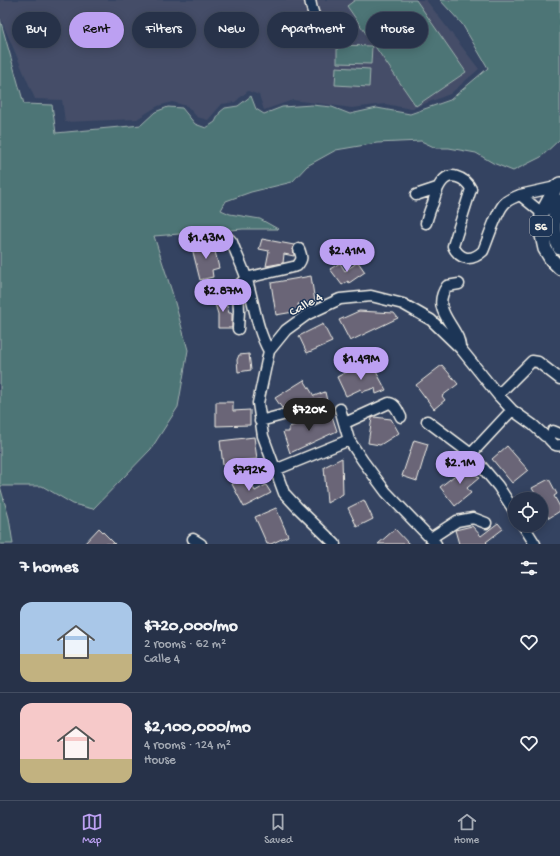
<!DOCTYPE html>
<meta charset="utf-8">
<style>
body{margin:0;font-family:"Gochi Hand",sans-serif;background:#2f3a50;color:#f1f3f6;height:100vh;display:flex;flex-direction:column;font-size:15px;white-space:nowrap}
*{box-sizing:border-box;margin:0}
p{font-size:13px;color:#a4aab4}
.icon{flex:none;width:22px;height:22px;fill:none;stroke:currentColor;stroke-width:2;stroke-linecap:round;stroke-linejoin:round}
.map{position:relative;height:544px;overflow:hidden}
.side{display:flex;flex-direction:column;background:#273249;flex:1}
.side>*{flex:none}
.top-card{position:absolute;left:12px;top:12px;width:536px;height:36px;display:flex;gap:8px}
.controls{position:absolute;left:508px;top:492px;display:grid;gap:8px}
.controls a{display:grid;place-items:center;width:40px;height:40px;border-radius:50%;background:#273249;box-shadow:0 2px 10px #0003,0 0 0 1px #434d61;font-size:20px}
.price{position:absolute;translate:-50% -34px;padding:0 9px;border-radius:14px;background:#bca0f2;color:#111;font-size:13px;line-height:26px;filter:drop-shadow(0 1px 2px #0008)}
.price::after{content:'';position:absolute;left:50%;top:24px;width:12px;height:9px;margin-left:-6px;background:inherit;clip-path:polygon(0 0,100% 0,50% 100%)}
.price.active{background:#222;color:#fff}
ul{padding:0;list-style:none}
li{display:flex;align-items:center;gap:12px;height:100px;padding:0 20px}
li+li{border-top:1px solid #434d61}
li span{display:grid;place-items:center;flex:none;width:112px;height:80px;border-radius:12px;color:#555}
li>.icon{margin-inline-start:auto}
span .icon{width:48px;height:48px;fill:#fffc;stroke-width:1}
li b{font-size:17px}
h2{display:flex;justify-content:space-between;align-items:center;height:48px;padding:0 20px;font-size:17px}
.tag{padding:0 14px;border-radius:18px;background:#273249;box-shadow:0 2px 10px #0003,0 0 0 1px #434d61;font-size:14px;line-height:36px}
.tag.active{background:#bca0f2;color:#111}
.tabs{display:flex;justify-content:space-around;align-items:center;height:56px;border-top:1px solid #434d61;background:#273249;font-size:11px;color:#a4aab4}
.tabs a{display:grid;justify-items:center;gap:2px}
.tabs .active{color:#bca0f2}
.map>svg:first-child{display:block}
.built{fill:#444d68}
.green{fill:#4d7476;stroke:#a0b2af}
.building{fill:#6a6577;stroke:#f4f1e8}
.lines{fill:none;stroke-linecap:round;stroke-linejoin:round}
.minor-casing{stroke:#f4f1e8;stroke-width:13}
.major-casing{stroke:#f4f1e8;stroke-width:16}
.minor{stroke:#1d3557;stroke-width:10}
.major{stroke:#1d3557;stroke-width:13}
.labels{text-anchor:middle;stroke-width:3;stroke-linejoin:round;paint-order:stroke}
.shield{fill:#1d3557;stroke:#b4b9bc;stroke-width:1}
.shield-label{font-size:12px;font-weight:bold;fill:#f4f1e8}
.street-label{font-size:13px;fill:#f4f1e8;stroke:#1d3557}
</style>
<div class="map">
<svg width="560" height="544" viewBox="0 0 560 544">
<rect width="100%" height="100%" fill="#344361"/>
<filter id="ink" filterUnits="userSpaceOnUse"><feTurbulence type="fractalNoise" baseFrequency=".025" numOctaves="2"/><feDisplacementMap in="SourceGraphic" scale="8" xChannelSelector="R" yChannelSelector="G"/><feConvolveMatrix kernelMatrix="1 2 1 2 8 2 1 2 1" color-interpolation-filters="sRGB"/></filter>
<g filter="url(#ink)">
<path class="built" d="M0,0H426L479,69L450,94L411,109L385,104L352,108L293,100L264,110L259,95L248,91L235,102L222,104L208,120L197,117L187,106L172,102L158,106L137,119L65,122L62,100L35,99L0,17Z"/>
<path class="green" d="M355,0H416L466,72L416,106L347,6Z
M440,0H560V139L541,157L513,171L493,163L476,153L449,148H436L421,141L377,143L336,150L307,166L292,182L251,192L226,201L221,210L230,214L260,219L278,229H243L154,236L172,292L188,350L178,407L151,449L93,509L73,504L42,486H0L9,518L13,544H0V19L24,104L52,105L56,133L141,125L155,112L168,107L182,108L195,124L206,128L215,122L220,112L225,108L238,106L251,96L256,109L264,114L282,107L312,105L332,107L350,114L377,108L410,114L450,100L488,68L462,24Z
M337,45L372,46L371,64L337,63Z
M336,67L370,69L369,87L335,85Z"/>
<path class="building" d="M262,239L294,245L293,248L294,256L284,254L283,263L266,266L269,251L259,249Z
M211,243H213L219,268L212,270L213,277L200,280L192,248Z
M358,262L365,272L349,283L348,281L342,285L330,269L340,263L345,271Z
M311,276L315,302L298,304L299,311L276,315L271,283Z
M223,294L229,313H232V328H218V314L213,297Z
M359,311L394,313L398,318L350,341L339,320Z
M323,324L332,342L307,353L299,336Z
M249,354L251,370L238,372L237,360L239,355Z
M442,365L458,384L442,396L445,400L434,409L416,385Z
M373,366L386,390L376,394L375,388L362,392L361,389L346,396L337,377L354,368L357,374Z
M304,380L314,396L325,392L327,401H325L322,399H318L292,406L290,402L282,408L275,398Z
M216,402H233V411L250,410V425L216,426Z
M331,413L337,431L290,453L283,432H289V427Z
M374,417L391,419L399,433L380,445L368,443L372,418Z
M254,437L257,459L237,461V463L223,465L220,441Z
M414,440L428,444L417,481L402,476Z
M507,446L528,470L512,483L492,459Z
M342,458L343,494L327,503L324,467Z
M468,465L479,478L467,488L471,493L455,506L440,487Z
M247,476L255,491L266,485L271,493L244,507L232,484Z
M549,479L557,494L554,496L560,507V511L549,518L541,504V499H538L532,488Z
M364,500L373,519L357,527L348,508Z
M276,508L288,536L271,544H267L255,517Z
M498,523L503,529L486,542L488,544H459L455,530L472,526L481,536Z
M99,528L115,544H84Z
M395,529L409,544H378Z"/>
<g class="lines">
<g class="minor-casing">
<path id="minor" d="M310,0C313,18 321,36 343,30
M416,195L437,188
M542,213L520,195L556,187
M426,223C428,216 430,209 433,203C436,191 442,172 457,177C464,179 468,183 471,189L453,246C460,260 471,262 483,251C488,240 497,209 506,202C510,199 515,197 520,195
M212,237C220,237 227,235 232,242C236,254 242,265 246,277C254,302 256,328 269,351
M459,284L447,286C432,307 450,320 458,338C459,341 460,344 460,347
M238,329L239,311L238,290L239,285L246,278L297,266C303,259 302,257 299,249
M498,395L532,361L538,362L560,379
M340,409L349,440L363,461L386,492L436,544
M260,421L320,405
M427,421L471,454L498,486L515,512
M345,423L389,403C396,404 398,412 401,417
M553,431L560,434
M549,439C552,442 555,447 560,445
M471,454L512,410
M275,470L349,440
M523,525L535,544
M431,538L457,521L473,518L486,523
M193,539L201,544
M335,544L297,507L284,493L263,436L258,403L269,351L286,330L308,314L340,299L371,296L403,304L431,320L461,349L498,395L512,410L533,425L545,436"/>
</g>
<g class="major-casing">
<path id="major" d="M560,184L556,187L542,213L541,231L545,249L551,259L560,268
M560,201C556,211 552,225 555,236C556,240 558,244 560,248"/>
</g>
<use href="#minor" class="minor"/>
<use href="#major" class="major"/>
</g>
</g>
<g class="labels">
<rect class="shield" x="530" y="216" width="22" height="20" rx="3"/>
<g class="shield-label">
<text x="541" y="230">56</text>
</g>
<g class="street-label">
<text transform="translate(305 303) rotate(-29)" y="5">Calle 4</text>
</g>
</g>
</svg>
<div class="controls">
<a><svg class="icon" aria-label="locate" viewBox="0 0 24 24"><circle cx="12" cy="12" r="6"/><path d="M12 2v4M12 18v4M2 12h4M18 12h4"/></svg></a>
</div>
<b class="price" style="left:206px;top:260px">$1.43M</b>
<b class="price" style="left:347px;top:273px">$2.41M</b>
<b class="price" style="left:223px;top:313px">$2.87M</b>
<b class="price" style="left:361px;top:381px">$1.49M</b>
<b class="price active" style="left:309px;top:432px">$720K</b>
<b class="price" style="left:460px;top:485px">$2.1M</b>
<b class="price" style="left:249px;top:492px">$792K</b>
<div class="top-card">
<a class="tag">Buy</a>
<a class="tag active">Rent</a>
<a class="tag">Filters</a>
<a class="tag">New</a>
<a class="tag">Apartment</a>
<a class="tag">House</a>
</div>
</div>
<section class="side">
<h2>7 homes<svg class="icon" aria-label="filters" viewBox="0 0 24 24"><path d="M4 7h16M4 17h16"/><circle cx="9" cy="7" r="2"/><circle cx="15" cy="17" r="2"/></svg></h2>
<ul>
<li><span style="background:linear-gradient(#a9c7e8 65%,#c2b280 0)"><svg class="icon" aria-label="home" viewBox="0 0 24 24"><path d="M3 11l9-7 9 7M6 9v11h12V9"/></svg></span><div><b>$720,000/mo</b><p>2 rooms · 62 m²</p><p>Calle 4</p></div><svg class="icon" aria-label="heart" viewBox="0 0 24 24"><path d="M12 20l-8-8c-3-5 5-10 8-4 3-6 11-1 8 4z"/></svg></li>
<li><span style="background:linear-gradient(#f6c9c9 70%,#c2b280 0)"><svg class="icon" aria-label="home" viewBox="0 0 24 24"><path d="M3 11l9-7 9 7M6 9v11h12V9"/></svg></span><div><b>$2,100,000/mo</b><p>4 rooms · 124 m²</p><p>House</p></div><svg class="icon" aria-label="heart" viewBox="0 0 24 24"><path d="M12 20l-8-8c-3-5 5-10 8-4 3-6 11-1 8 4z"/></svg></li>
</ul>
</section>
<nav class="tabs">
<a class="active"><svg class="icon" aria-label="map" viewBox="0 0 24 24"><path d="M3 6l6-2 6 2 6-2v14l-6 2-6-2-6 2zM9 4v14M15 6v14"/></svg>Map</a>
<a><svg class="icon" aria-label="saved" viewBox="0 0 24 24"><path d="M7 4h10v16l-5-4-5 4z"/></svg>Saved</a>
<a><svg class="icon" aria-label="home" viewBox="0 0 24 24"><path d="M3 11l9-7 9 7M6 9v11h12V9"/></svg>Home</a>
</nav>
